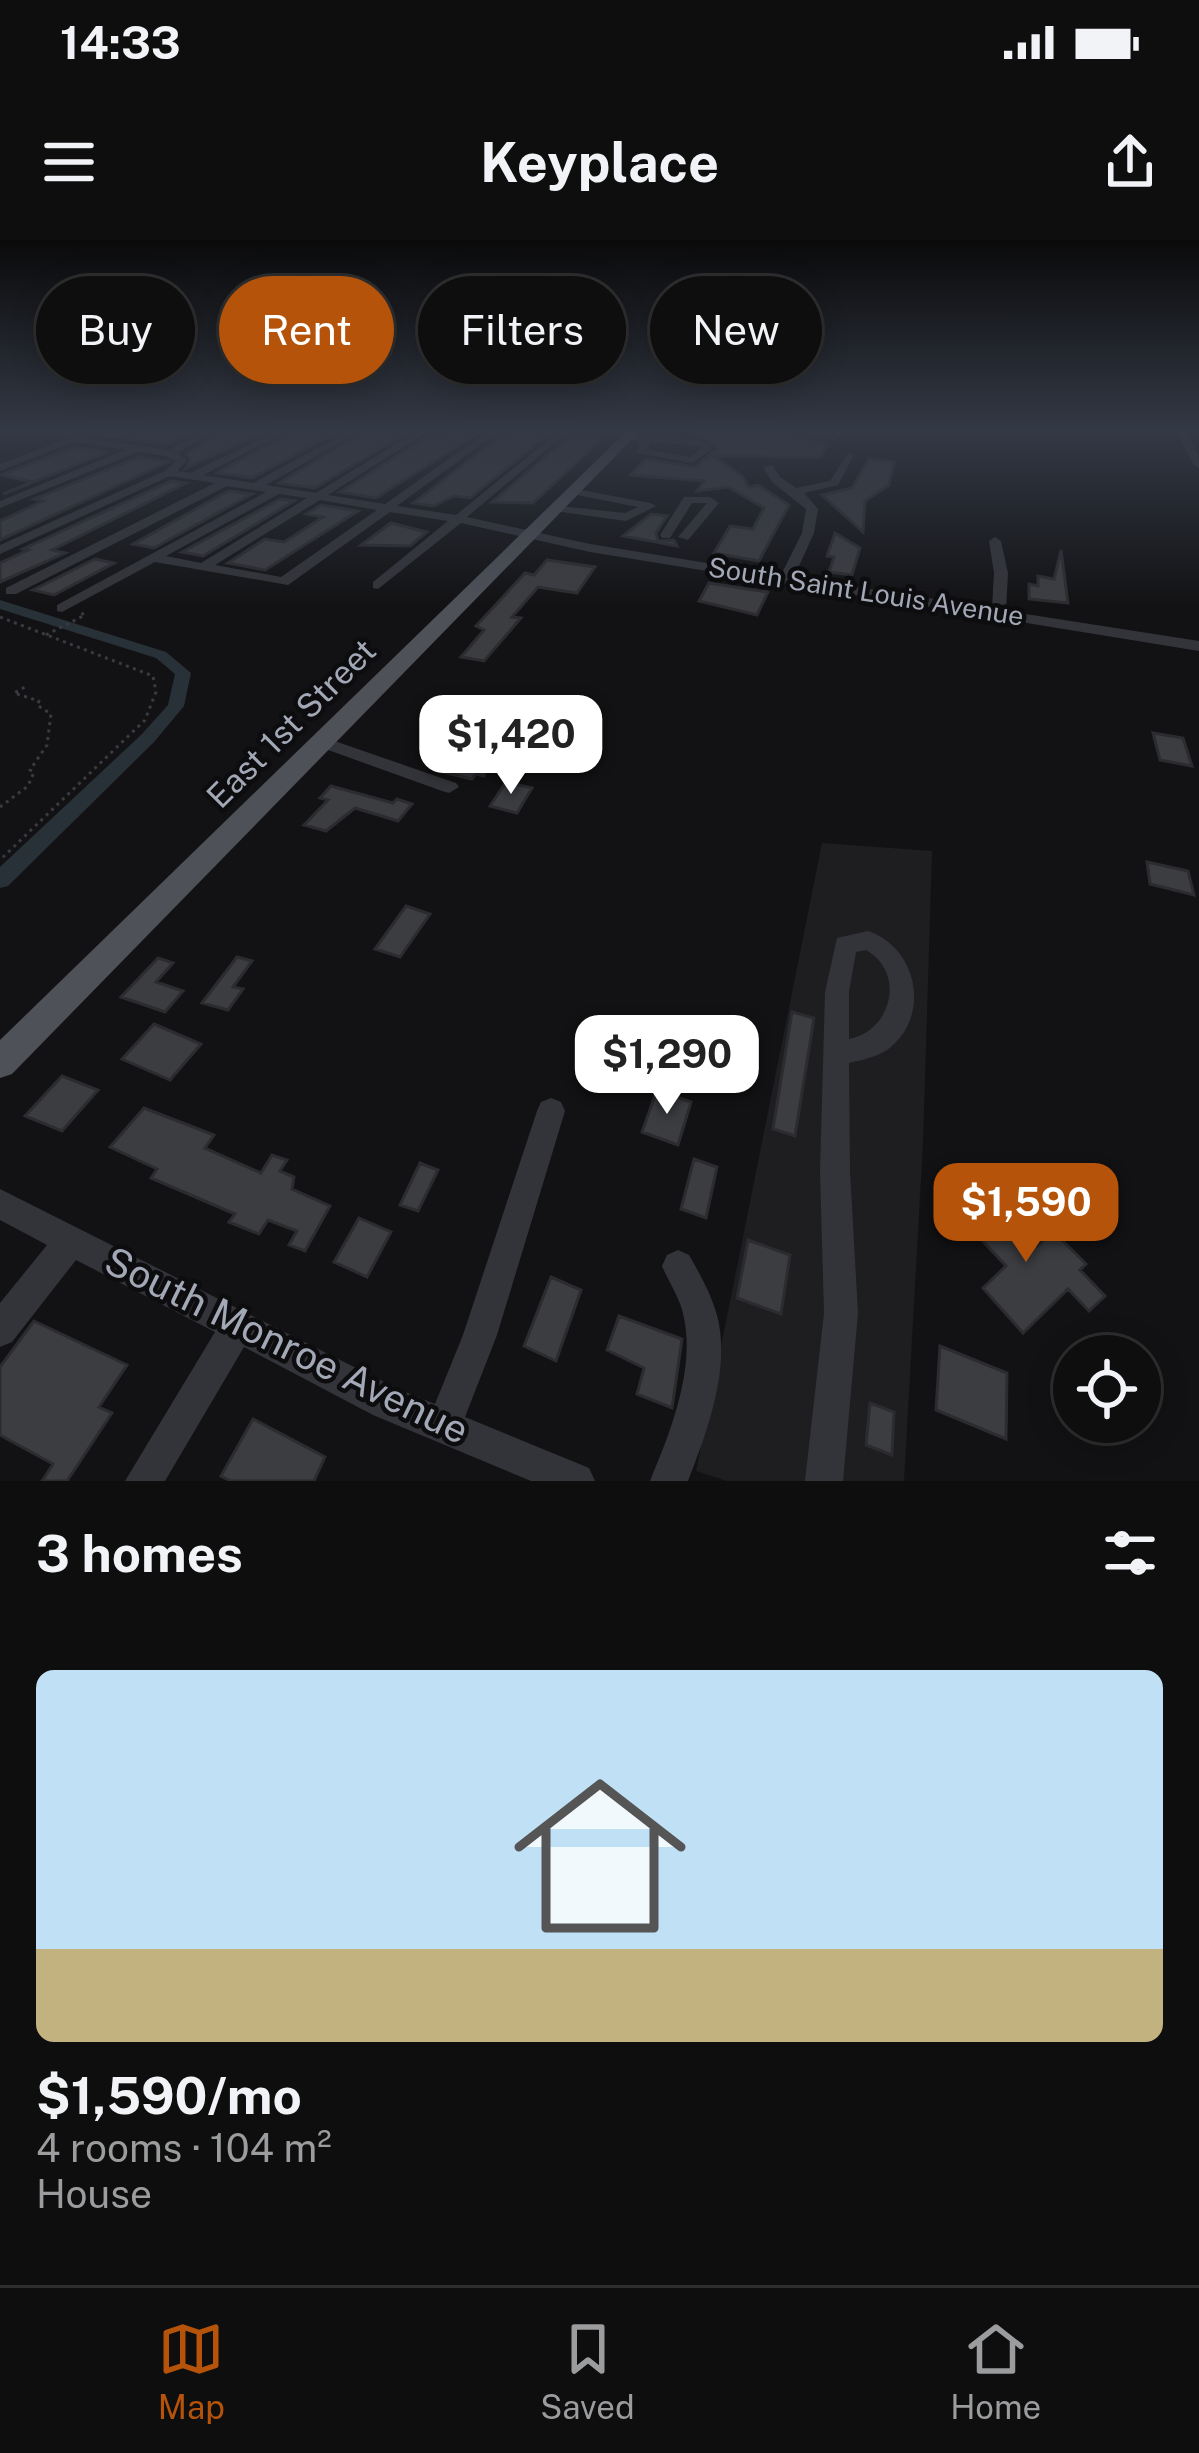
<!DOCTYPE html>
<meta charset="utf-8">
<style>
body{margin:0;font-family:"Public Sans",sans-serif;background:#1c1c1d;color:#f1f3f6;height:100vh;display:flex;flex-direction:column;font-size:45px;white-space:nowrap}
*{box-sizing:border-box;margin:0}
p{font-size:39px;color:#9b9c9e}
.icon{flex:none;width:66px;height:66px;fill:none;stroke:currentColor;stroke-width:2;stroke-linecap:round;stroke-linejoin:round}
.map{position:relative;height:1241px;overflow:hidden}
.details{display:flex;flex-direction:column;background:#0e0e0f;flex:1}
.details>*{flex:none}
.guide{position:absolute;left:36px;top:36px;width:1128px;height:108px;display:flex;gap:24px}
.buttons{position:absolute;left:1053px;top:1095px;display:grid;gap:24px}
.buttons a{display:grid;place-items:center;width:108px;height:108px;border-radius:50%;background:#0e0e0f;box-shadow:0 6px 30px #0003,0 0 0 3px #2e2e2f;font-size:60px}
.price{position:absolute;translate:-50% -102px;padding:0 27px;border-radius:24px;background:#fff;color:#222;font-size:39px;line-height:78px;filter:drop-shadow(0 3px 6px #0008)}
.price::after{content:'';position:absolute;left:50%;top:72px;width:36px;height:27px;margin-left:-18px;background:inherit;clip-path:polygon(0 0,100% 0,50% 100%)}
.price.on{background:#b45309;color:#fff}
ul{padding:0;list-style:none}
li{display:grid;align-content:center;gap:24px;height:636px;padding:0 36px}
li+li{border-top:3px solid #2e2e2f}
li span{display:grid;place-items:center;height:372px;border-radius:18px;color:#555}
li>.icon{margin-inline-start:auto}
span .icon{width:216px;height:216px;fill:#fffc;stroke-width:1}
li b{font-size:51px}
h2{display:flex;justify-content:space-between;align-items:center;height:144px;padding:0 36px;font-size:51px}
.chip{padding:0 42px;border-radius:54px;background:#0e0e0f;box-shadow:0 6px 30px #0003,0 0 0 3px #2e2e2f;font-size:42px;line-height:108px}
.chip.on{background:#b45309;color:#fff}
.status{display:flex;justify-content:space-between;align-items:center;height:84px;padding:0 60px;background:#0e0e0f;direction:ltr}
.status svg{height:33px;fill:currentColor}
header{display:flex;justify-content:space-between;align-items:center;height:156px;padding:0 36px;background:#0e0e0f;font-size:54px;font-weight:700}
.dock{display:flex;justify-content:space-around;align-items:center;height:168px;border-top:3px solid #2e2e2f;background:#0e0e0f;font-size:33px;color:#9b9c9e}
.dock a{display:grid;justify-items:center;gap:6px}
.dock .on{color:#b45309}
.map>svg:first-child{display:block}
.built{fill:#1e1e21}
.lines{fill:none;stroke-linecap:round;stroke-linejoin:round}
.canal{fill:#283138;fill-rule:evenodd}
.building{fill:#3c3d41;stroke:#2c2c30;stroke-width:3}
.path{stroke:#393b40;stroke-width:3;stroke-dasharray:3 4.5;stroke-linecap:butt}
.minor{fill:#333439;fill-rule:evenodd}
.major{fill:#4e5158;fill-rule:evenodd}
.labels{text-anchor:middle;stroke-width:9;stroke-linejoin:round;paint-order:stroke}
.far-street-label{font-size:27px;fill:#a2a8b5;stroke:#0d0d0f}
.street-label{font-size:33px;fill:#a2a8b5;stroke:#0d0d0f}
.near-street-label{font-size:39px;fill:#a2a8b5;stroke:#0d0d0f}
</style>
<div class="status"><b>14:33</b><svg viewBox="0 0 49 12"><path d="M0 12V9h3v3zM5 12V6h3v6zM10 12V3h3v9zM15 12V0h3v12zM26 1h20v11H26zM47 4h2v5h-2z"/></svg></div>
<header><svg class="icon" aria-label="menu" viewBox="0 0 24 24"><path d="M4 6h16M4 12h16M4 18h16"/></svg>Keyplace<svg class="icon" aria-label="share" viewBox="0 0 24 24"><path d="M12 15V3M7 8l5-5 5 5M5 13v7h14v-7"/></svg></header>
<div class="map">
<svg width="1199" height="1241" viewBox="0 0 1199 1241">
<rect width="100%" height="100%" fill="#121214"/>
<path class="built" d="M822,603L932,611L923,903L904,1241H727L696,1231Z"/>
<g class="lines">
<path class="canal" d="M0,360L166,412L191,433L184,466L154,502L8,646L0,648V627L142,494L168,465L175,434L156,418L0,369Z"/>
</g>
<path class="building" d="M82,192H193L167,205Z
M220,192H264L186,228L191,220L186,214Z
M291,192H337L252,238L217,233Z
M363,192L404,194L315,248L279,243Z
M447,192L474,196L376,258L340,252L427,197L438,198Z
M515,192L550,193L470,258L454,256L433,266L413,263L497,199Z
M695,192H784L827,203L821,217L714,216L742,236L749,247L758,245L789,265L759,321L714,313L730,286L753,289L764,268L728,247L697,251L704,241L630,235L646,219L695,227L718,208Z
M572,194L603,198L533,263L492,262Z
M75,207L108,212L3,254L32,242L0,235Z
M139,217L168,222L0,300V281L43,261L34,259Z
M869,219L894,222L889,245L865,261L863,292L822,255L852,248Z
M171,241L186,243L52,310L65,313L0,342V323L28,310L23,309Z
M228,251L252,254L154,308L133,304Z
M280,259L294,261L203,316L182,312Z
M321,265L358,271L265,330L228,323L265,299L284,302L323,277L306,274Z
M651,274L667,276L656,293L658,301L674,300L677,306L623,296Z
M391,283L427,292L410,306L361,305Z
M835,293L860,308L852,335L829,332L834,317L827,316Z
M1061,310L1068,363L1029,359V344L1038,346V336L1054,339Z
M95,319L114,323L54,355L33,350Z
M547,320L595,327L577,353L538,347L512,377L521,378L484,421L461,417L484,390L476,386L525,333L534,335Z
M709,343L741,348L768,352L757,375L699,361Z
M439,492L462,497L450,513L488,522L484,536L476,534L472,539L438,531L432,500Z
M1153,493L1183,498L1192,526L1160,520Z
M506,542L532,548L517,573L490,566Z
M331,546L393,563L397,559L412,564L398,581L355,568L326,591L304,585L328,560L320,558Z
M1147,622L1188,631L1194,655L1150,644Z
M406,666L430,674L400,717L375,709Z
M237,717L252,721L233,747L243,749L228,770L202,763Z
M158,718L173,723L156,742L183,751L165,772L121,757Z
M792,772L814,778L795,896L773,889Z
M154,784L201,804L170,840L122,819Z
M62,836L98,850L62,891L25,876Z
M657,850L691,862L678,905L642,892Z
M144,868L214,895L205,908L261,933L272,915L287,920L280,931L294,937L292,949L330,966L305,1011L289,1005L297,991L268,980L259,994L229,982L235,974L151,938L157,929L110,907Z
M694,919L717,927L706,978L681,969Z
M420,923L438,930L418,971L400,965Z
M981,948L1037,1006L1053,991L1086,1024L1080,1030L1105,1056L1089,1071L1068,1049L1023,1093L983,1048L1006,1026L954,970Z
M359,978L391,992L367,1037L334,1022Z
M748,1000L790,1015L781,1074L737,1058Z
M551,1037L581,1050L556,1121L524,1106Z
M619,1076L682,1099L672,1168L637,1154L644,1128L607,1110Z
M34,1081L127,1125L99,1167L112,1173L67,1241H42L53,1224L0,1195V1127Z
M940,1106L1007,1133L1006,1199L936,1170Z
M870,1163L894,1172L892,1215L866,1205Z
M253,1179L325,1217L314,1241H231L221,1236Z"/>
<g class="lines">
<path class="path" d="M0,377L153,436L156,452L145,480L0,620
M46,395L85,375L79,372
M0,567L28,546L34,532L30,530L47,505L51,474L37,465L39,461L14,453L27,446"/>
<path class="minor" d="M53,192H71L83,198L168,210L204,192H216L177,213L187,220L177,231L190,233L275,192H287L203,235L253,243L347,192H359L266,245L316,253L416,192H427L328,255L385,264L487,192H498L397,266L456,275L558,192H568L467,277L590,304L781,335L802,293L806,269L772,242L763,227L772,225L780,237L796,248L830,241L849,212L854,215L838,245L804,253L818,269L814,293L794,337L992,368L994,333L989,301L995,297L1001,301L1008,333L1006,371L1199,401V411L590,312L461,283L378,349L373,348V342L448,281L390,272L288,345L155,322L62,372L57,371V365L266,252L227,246L16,354H6V348L215,243L170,236L0,314V305L165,231L176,221L166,216L138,212L0,268V261L125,210L74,202L0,231V224L69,198ZM279,254L307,258L201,323L166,316ZM320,260L377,270L281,337L215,325Z
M788,192H843L836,200Z
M1176,192H1186L1199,216V228L1194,225Z
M626,195L702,200L713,208L692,223L637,213L640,201L626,199ZM650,202L699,206L702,208L690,217L647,209Z
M576,249L650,263L656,266L626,281L555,271V267L559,266L625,273L638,267L572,254V250Z
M684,257H710L719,263L688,300L678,297L707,263H692L670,298H662L660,295Z
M323,497L456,543L459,547L449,553L442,551L317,506V498Z
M868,691C918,708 932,777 887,810C876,817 862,820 849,823L850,931L858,1073L843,1241H805L824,1073L820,931L825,752L837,698ZM866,710C906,732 892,791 849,799V752L856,712Z
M551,858L561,862L565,871L497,1095L465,1177L589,1228L595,1241H531L373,1175L244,1107L165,1241H125L215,1092L76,1020L12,1102L0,1107V1063L47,1005L0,980V949L398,1149L435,1164L463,1095L537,871L541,862Z
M678,1010L689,1015C700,1034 711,1054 717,1075C731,1128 707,1192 688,1241H650C670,1193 695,1131 684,1078C681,1059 669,1043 662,1026L667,1015Z"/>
<path class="major" d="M626,192H639L12,834L0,838V800Z"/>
</g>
<linearGradient id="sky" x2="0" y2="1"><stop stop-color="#0a0a0b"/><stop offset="0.52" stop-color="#333945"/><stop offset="1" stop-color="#333945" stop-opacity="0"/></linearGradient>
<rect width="1199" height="366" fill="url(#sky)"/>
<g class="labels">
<g class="far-street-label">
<text transform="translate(866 352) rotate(9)" y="9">South Saint Louis Avenue</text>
</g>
<g class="street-label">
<text transform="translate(291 483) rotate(-45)" y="12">East 1st Street</text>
</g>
<g class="near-street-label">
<text transform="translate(287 1105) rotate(26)" y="14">South Monroe Avenue</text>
</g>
</g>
</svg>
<div class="buttons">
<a><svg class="icon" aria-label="locate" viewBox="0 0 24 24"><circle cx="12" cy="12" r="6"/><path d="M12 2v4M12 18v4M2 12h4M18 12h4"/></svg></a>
</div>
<b class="price" style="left:511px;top:557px">$1,420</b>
<b class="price" style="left:667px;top:877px">$1,290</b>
<b class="price on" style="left:1026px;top:1025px">$1,590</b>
<div class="guide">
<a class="chip">Buy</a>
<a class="chip on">Rent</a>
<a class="chip">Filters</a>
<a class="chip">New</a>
</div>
</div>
<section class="details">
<h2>3 homes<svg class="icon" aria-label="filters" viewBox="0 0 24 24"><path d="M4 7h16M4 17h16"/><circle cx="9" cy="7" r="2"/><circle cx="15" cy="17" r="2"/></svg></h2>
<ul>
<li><span style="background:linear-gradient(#bfe0f5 75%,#c2b280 0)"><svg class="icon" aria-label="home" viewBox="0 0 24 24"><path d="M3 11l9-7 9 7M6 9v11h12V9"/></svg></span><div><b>$1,590/mo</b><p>4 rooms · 104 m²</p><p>House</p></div></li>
</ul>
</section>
<nav class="dock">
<a class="on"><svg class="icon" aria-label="map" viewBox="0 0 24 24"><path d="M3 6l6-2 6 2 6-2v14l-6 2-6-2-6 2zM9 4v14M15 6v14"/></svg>Map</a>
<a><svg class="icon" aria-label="saved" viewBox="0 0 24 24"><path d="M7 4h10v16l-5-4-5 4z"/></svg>Saved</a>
<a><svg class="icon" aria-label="home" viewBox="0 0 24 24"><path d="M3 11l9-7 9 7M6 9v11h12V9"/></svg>Home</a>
</nav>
